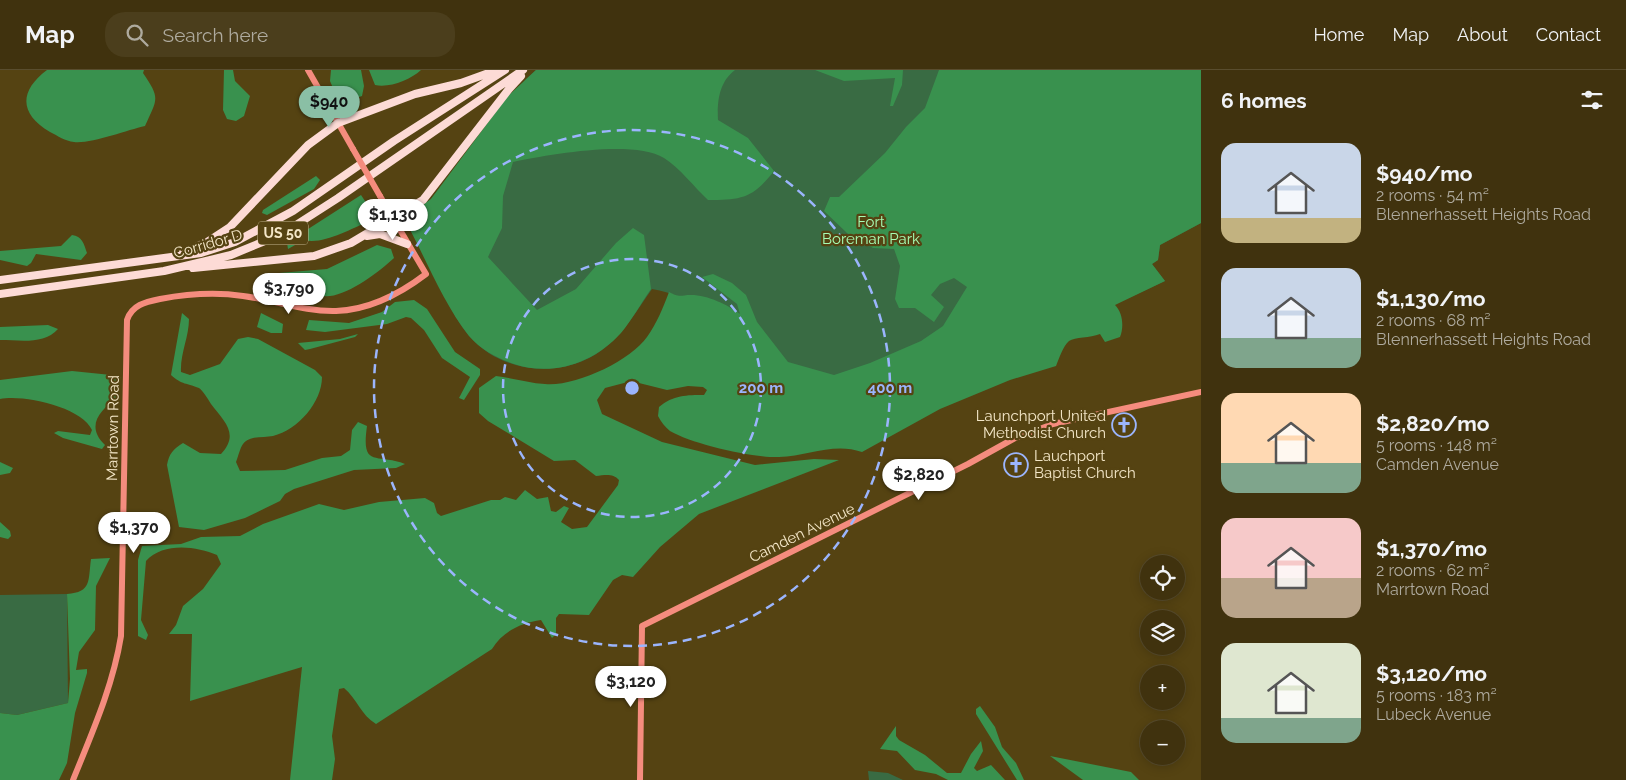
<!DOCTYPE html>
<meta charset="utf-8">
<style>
body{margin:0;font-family:Raleway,sans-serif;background:#4b3e1c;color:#f1f3f6;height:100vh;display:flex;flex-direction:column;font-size:19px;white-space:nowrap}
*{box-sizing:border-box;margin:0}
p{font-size:16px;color:#aeaa9e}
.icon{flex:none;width:28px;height:28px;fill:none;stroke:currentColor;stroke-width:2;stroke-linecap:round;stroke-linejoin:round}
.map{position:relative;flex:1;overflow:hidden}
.panel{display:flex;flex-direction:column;background:#40320e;width:425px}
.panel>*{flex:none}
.buttons{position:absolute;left:1140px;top:485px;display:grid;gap:10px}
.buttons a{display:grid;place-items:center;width:45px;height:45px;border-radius:50%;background:#40320e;box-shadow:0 2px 12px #0003,0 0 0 1px #594d2e;font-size:25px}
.price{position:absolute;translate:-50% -42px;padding:0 11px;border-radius:18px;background:#fff;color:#222;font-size:16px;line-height:32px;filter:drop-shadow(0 1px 2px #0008)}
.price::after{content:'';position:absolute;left:50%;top:30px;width:15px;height:11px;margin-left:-8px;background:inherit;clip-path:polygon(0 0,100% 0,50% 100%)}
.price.selected{background:#8abfa5;color:#111}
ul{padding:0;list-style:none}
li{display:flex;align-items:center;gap:15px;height:125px;padding:0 20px}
li span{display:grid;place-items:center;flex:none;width:140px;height:100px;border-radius:15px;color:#555}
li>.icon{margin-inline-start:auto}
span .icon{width:60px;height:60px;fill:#fffc;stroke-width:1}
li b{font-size:21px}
h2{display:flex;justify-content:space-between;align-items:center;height:60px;padding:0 20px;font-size:21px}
header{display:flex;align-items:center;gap:30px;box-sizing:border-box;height:70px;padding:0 25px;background:#40320e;border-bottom:1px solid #594d2e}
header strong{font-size:24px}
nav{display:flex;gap:28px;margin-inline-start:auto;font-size:18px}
.search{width:350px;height:45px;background:#4b3e1c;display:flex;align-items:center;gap:12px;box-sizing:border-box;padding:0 18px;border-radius:20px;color:#aeaa9e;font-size:19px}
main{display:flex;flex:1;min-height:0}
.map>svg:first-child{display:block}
.green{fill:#396b43}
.forest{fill:#39914e}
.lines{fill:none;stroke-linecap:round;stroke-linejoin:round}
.secondary{stroke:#f58c7e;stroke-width:6}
.highway{stroke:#fddbd6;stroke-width:8}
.secondary-bridge{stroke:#f58c7e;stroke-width:6}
.ring{fill:none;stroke:#9bb5fd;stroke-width:2.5;stroke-dasharray:9 6}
.labels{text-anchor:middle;stroke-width:4.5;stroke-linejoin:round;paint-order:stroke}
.shield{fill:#554312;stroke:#c4b691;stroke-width:1}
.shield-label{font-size:14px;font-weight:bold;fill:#f4e7c8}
.park-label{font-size:15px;fill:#a6fcb4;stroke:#554312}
.street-label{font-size:15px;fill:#f4e7c8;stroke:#554312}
.poi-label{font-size:15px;fill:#f4e7c8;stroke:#554312;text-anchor:end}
.centre{fill:#9bb5fd;stroke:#554312;stroke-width:2.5}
.ring-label{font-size:15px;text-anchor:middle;font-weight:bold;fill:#9bb5fd;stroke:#554312;stroke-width:4.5;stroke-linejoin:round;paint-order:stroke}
</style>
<header>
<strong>Map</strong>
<div class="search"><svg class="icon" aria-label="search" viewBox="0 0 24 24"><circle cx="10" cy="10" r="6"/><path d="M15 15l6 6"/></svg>Search here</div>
<nav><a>Home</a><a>Map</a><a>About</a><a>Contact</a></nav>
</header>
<main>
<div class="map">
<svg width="1201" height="710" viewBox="0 0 1201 710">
<rect width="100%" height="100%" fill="#554312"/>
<path class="green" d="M536,0H1201V153L1160,175L1158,190L1152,194L1165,211L1060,260L835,342C782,297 722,232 652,219C637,240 623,265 602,280C563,309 504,304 471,268C459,255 451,238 443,222C431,199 419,175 406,152L407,147L431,129L526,9Z
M67,524L68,633L17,645L0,643V525Z
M868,701L888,703L903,710H869Z"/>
<path class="forest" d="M47,0H144L143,3C161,29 157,29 145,56C127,60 91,74 74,72C65,71 58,66 50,62C19,44 19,21 47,0Z
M224,0H233L235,11L250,26L244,46L236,51L227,49L223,40Z
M331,0H361L364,16L362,26L348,31L338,30L330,11Z
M369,0H421C410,10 390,18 375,15Z
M536,0H735C719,12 717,32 718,50L748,68L774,101C753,128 742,130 708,130C695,118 679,97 664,88C633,69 547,85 513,92L503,126L502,158L488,187L537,240L576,219L616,173L633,158L644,165L651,219C641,233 632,250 621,263C594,293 553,307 514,294C497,288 481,280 469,266C443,233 426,189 406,152L407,147L431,129L507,27Z
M815,0H903L902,15L893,36H890L895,8L844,11Z
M939,0H1201V153L1160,175L1158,190L1152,194L1165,211L1115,235C1123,243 1124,257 1120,267L1105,272L1100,264C1090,268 1075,267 1069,271C1063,276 1059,289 1056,296L1010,310L940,339L862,382C834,372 808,386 779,387C753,388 692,374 670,361C665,357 661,352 658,346L659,337C673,325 687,325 704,325L707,320L703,317L688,316L667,320L639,313H624L605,318L597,330L602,344L662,372L755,395L814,389L839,390L699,444L660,477L633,507L622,505L613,510L589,545L559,544L556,548V564L552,568L541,550C521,553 503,561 492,579L376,654C361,645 357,629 344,618L339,619L332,666L335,689L332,710H290L302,597L190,631L192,564H169L176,555L183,536L203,519L221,494L217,485C196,476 163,472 146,491L141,550L148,565L146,570L138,566V490L142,476L181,474L201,467L240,466L263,454L319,434L344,440L379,432L425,428L434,433L437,443L441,446L491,430H500L505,427L516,430L525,420L537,429L548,427L551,441L556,442L564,436L569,438L561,452L572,459L587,457L618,415L619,410C613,403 605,405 596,406L575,390L554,391L488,351L479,343V318L496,306C512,308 529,313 545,314C575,317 630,291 647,267C657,253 663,238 669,222C680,228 680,225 691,225C708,225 728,235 740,244L737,234L702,207L713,204L732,213L746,225L757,252L788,292L834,305L870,293L921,271L943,256L967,217L954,208L940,214L931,225L944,237L934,252L915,238H899L895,229L900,196L894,179L873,178L847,163L824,141L830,127H839L885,83L906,57L925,38Z
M316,106L320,110L314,119L267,145L262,143L263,140Z
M361,125L373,143L368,152C350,159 323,175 304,170L288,179L287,173L291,170Z
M72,165C82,166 84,174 87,183L81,190L36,184L31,193L27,196L0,190V181L61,176Z
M377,175L391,179L394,188C380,201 350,224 330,226C320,227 309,225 299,223C287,221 280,218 274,207L279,203L327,199Z
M414,230L427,239L455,282L480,299V305L464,330L459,328L470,307L442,288L424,260L411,248L406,247L387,254L325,262L306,260L309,250L349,253L382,242L395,232Z
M182,243L189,249C189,267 180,284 181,302L190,305L220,294L238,269L248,267L258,269L315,300L322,307C322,332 298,360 273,366C264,368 250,365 243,374C240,378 238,387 236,392L240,401L285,400L322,388L341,386L350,380L352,360L358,352L367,356C361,399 376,383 405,394L396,398L354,400L294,419L285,424L280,431L245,448L204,460L179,457L167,395C169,384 173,379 183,373L200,383L221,384C240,364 224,351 211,334C208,329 203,321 199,318C187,313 182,315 171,305Z
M261,243L283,254L282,263H271L257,257Z
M48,255L58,259C44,275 20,270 0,270V257Z
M358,264L355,267L310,279L305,280L298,273L340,269Z
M72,301L121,306L118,327C100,340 85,356 105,375L102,379L63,368L54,363L58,361L90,365L92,360C82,337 23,324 0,329V310Z
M0,392L13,398L10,403L0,405Z
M0,452L10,461L11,466L8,469L0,467Z
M110,488L96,516L95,560L79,582L76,600L87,599V603L75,643L67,693L59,710H0V643L17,645L68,633L70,609L67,524C92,522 88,511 91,489Z
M980,636L995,657L1002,677L1016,693L1024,710H1017L976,644V639Z
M896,656V666L899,670L925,685L947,703H961L971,684L981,671L983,681L974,698L977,701L991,695L1005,710H948L936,704L915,700L897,681L880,679Z
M1050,686L1131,702L1139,710H1083Z"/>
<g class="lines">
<path class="secondary" d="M308,0L353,79
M73,710C92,663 113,616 121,566L127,250C132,235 145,232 160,229C187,224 216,222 243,226C274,230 305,242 336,241C369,240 401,223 426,204L380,126
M640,710L642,556L968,394L1015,368L1053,354L1201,322"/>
<path class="highway" d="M367,166L380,164L407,174
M183,183L207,172L230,157L308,75L338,53L415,24L461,13L497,0
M193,198L314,186L351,173L423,130L509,19L521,6
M0,210L201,183L235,172L293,141L394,71L505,0
M0,224L164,201L231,185L282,164L338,128L523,0"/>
<path class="secondary-bridge" d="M353,79L380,126"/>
</g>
<g class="ring">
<circle cx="632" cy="318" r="129"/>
<circle cx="632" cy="318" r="258"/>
</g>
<defs>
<g id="church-ring" transform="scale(1.25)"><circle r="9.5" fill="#554312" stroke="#9bb5fd" stroke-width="1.5"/><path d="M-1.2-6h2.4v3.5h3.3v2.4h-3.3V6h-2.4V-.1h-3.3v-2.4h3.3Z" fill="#9bb5fd"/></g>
</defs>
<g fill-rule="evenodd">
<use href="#church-ring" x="1124" y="355"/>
<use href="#church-ring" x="1016" y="395"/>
</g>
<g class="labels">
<rect class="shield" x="258" y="151.5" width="50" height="23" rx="4"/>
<g class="shield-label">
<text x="283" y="168">US 50</text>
</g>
<g class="park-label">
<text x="871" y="157">Fort<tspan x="871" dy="17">Boreman Park</tspan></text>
</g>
<g class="street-label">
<text transform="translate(208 174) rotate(-16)" y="5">Corridor D</text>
<text transform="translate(113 358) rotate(-89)" y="5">Marrtown Road</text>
<text transform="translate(802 463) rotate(-26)" y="5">Camden Avenue</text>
</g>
<g class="poi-label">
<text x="1106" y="351">Launchport United<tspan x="1106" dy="17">Methodist Church</tspan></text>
<text x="1034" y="391" text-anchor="start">Lauchport<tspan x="1034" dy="17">Baptist Church</tspan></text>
</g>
</g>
<circle cx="632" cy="318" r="8" class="centre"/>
<g class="ring-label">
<text x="761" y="323">200 m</text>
<text x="890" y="323">400 m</text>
</g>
</svg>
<div class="buttons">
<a><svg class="icon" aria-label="locate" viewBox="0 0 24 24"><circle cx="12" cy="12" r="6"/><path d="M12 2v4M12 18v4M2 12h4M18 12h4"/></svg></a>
<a><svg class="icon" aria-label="layers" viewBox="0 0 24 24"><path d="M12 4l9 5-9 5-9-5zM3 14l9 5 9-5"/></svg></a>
<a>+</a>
<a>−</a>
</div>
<b class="price selected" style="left:329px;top:58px">$940</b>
<b class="price" style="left:393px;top:171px">$1,130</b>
<b class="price" style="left:289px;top:245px">$3,790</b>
<b class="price" style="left:919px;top:431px">$2,820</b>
<b class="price" style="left:134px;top:484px">$1,370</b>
<b class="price" style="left:631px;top:638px">$3,120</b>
</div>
<section class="panel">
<h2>6 homes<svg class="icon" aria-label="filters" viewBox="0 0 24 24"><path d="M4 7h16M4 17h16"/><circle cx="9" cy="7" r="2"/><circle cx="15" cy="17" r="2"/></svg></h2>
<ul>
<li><span style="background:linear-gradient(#c9d6e8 75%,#c2b280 0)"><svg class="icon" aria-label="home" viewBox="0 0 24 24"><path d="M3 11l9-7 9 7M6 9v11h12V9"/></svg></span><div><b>$940/mo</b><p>2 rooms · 54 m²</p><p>Blennerhassett Heights Road</p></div></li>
<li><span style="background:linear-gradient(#c9d6e8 70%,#7fa58c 0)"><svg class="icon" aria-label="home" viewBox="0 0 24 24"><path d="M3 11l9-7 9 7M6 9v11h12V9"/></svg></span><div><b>$1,130/mo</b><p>2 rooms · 68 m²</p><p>Blennerhassett Heights Road</p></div></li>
<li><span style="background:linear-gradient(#ffd9b3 70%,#7fa58c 0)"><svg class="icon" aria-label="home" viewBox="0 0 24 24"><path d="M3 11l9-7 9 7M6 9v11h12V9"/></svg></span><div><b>$2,820/mo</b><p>5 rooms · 148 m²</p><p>Camden Avenue</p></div></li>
<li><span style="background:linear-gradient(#f6c9c9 60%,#b9a48a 0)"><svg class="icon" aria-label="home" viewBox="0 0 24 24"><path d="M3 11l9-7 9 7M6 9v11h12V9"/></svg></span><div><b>$1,370/mo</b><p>2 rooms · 62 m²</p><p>Marrtown Road</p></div></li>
<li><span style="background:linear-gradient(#dfe7d0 75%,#7fa58c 0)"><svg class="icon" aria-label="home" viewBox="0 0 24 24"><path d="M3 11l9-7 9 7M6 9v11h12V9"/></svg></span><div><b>$3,120/mo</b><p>5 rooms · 183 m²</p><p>Lubeck Avenue</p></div></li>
</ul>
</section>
</main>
